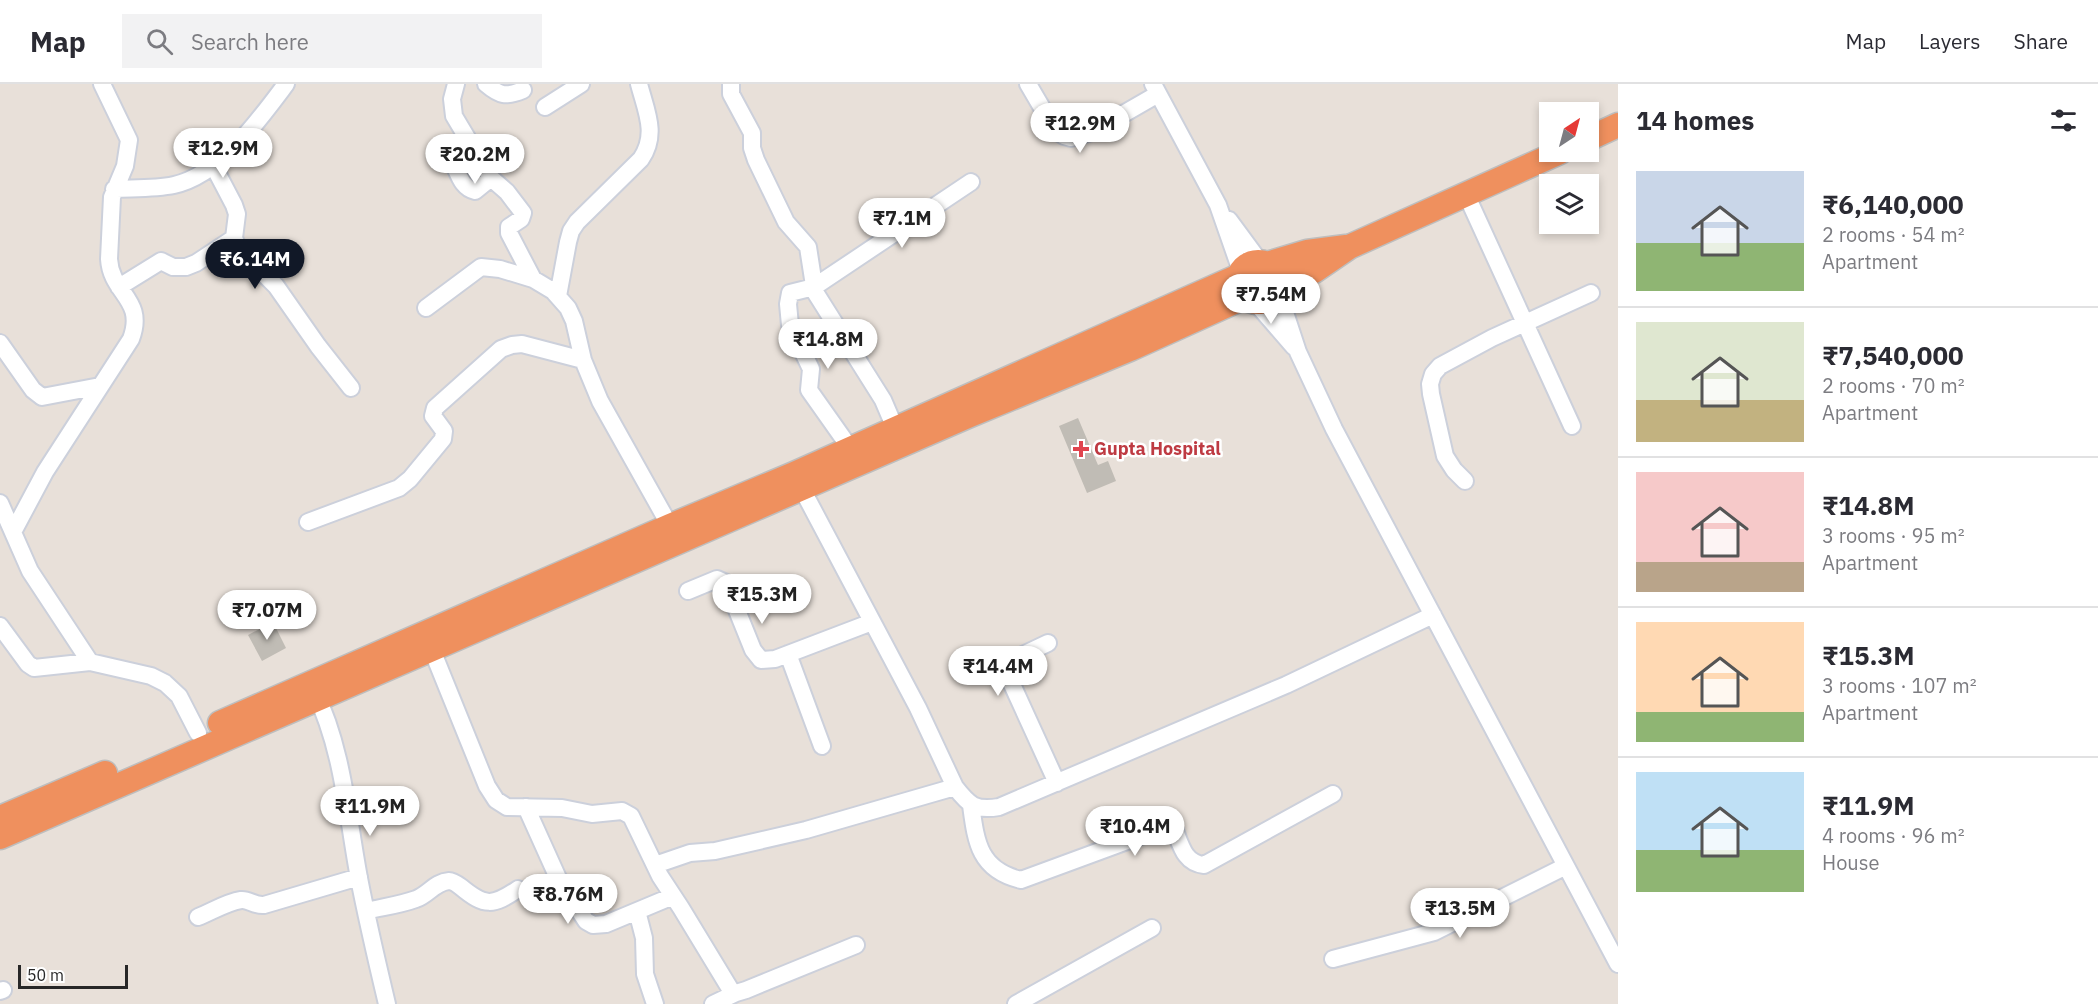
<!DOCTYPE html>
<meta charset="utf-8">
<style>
body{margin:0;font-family:"IBM Plex Sans",sans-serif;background:#f2f2f3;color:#2b2b33;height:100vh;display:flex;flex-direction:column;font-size:22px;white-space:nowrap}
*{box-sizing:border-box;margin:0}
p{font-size:20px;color:#7c7c81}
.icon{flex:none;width:33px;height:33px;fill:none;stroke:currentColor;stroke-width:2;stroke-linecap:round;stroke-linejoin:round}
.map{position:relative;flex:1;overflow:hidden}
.drawer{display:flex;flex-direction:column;background:#fff;width:480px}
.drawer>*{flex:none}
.needle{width:39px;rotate:36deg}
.buttons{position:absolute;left:1539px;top:18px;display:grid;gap:12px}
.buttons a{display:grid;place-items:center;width:60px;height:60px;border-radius:0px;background:#fff;box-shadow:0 3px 9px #0003;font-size:30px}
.scale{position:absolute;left:18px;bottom:15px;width:110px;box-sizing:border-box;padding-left:6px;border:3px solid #272727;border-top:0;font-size:16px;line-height:21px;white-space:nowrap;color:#272727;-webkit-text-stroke:4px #fff;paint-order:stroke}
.price{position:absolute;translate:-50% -51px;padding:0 14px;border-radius:21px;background:#fff;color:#222;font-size:20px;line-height:39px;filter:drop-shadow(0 2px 3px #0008)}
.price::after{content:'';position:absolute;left:50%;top:36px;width:18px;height:14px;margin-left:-9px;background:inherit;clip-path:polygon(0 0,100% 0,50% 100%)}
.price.on{background:#111827;color:#fff}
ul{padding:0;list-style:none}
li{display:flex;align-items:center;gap:18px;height:150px;padding:0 18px}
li+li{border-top:2px solid #e1e1e2}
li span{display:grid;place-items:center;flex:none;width:168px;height:120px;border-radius:0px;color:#555}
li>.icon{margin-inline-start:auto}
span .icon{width:72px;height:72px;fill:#fffc;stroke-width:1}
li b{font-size:26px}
h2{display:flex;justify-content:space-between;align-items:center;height:72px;padding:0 18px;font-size:26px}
header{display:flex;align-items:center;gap:36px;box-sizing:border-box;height:84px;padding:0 30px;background:#fff;border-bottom:2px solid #e1e1e2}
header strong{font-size:28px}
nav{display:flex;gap:33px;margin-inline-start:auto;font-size:21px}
.search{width:420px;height:54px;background:#f2f2f3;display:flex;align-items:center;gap:15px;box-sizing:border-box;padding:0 21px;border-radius:0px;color:#7c7c81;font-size:22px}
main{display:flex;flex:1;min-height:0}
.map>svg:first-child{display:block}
.building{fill:#c0bcb5}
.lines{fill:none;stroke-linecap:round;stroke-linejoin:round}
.minor-casing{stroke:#ccd0db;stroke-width:20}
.highway-casing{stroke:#bebebe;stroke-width:27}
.minor{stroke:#fff;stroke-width:16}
.highway{stroke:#ef905e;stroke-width:24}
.health-dot{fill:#e0444e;stroke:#fff;stroke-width:2}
.labels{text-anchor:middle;stroke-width:5;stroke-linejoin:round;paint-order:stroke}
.health-label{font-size:18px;font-weight:bold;fill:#be3a42;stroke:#fff;text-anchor:start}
</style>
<header>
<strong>Map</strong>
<div class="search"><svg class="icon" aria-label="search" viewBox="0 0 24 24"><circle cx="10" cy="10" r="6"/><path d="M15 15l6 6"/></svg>Search here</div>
<nav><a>Map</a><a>Layers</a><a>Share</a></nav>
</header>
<main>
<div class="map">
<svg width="1618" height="920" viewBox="0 0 1618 920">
<rect width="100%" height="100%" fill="#e8e0d9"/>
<path class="building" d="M1078,334L1098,381L1108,377L1116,397L1087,409L1059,342Z
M273,538L286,564L262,577L248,551Z"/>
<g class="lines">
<g class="minor-casing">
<path id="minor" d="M456,0L452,15L454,32L491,94L507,108L523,129L521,135L509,143V149L533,195
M486,0C500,12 506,13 523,6
M731,0V10L752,49V64L756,76L786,138L808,163L815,208L883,316L895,344
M1028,0L1055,46L1064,52L1071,54L1092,48L1158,10
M1153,0L1218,121L1241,187
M545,23L581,0
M213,81L234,121L237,130L234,154L238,164L276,202L318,262L351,304
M454,81C459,91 462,104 475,107L491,94
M114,105C133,104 155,105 174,101C220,91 259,36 286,0
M1466,110L1572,342
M1229,136L1260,178
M119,203L161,177L173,183H186L196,179L234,154
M1277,204L1298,268L1334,345L1618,880
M558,212L568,158L571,147L577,138L641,75C658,50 646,27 639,0
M1255,218L1294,263
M426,224L481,183L500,185L533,195L553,207L568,224L574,237L583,276L600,317L670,442
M0,259L33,306L42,313L100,302
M850,364L809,306L811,285L790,241L788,220L790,209L814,203L971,98
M1465,397L1454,386L1445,372L1431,310L1430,300L1433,290L1440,282L1492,254L1591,209
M802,405L918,624L955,703C969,721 975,727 999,723L1286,601L1433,531
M0,419L30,487L90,578
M308,438L399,404L410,395L443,355L444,347L433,332L435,324L501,265L512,261L522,260L583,276
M13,448L45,388L131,255C146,215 111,210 109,175L112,113L125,82L129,56L102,0
M688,507L717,495L726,499L753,566L761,576L775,575L872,538
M0,542L28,580L34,584L90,578L151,592L165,599L179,612L198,649
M1048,559L1008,578L1005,585L1057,699
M432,566L487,702L496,716L507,723L562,724L592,730L622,727L631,732L660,792L681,824L732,908L736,909L746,906L856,861
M788,570L822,662
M314,606C343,665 347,730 359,794C367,836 377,878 387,920
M971,721C976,758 979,786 1021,796L1165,743L1171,742L1174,744C1181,761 1184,779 1204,781L1333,710
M526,723L558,794L586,837L593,841L606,840L673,812
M655,781L690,769L715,767L806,746L955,703
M366,827C382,823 400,821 416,815C428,811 435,798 449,797C453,797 457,800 461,803C485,823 493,822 518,805
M637,827L644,854L645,890L655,920
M198,833C211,828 227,818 241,816C249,815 254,822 264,821L359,793
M1333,875L1434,848L1566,782
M0,907L3,906
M713,920L736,909
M1016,920L1152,844"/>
</g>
<g class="highway-casing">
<path id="highway" d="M1588,55L1618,41
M1238 198a20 20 0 1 1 40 0a20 20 0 1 1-40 0Z
M1267,180L1307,168L1346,163
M1278,199L1314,187L1349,163L1560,68
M220,639L670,442L794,390L1239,192
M0,734L105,689
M0,753L970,331L1130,265L1245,213"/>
</g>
<use href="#minor" class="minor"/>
<use href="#highway" class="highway"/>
</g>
<path class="health-dot" d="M1078 356h6v6h6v6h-6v6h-6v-6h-6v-6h6z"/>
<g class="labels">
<g class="health-label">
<text x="1094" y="371">Gupta Hospital</text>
</g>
</g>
</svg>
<div class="buttons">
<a><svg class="needle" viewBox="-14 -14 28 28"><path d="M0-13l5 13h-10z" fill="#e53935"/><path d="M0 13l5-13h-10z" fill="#7c7c81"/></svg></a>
<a><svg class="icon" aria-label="layers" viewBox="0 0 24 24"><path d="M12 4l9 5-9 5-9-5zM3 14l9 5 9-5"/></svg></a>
</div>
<div class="scale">50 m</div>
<b class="price" style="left:1080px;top:70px">₹12.9M</b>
<b class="price" style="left:223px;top:95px">₹12.9M</b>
<b class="price" style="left:475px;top:101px">₹20.2M</b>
<b class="price" style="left:902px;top:165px">₹7.1M</b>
<b class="price on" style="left:255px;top:206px">₹6.14M</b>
<b class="price" style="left:1271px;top:241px">₹7.54M</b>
<b class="price" style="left:828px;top:286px">₹14.8M</b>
<b class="price" style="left:762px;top:541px">₹15.3M</b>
<b class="price" style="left:267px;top:557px">₹7.07M</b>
<b class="price" style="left:998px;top:613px">₹14.4M</b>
<b class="price" style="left:370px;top:753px">₹11.9M</b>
<b class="price" style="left:1135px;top:773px">₹10.4M</b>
<b class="price" style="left:568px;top:841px">₹8.76M</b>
<b class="price" style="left:1460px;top:855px">₹13.5M</b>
</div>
<section class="drawer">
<h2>14 homes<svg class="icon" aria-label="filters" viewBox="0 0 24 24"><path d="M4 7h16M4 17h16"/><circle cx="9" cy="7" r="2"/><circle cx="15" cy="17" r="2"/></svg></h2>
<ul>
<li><span style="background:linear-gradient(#c9d6e8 60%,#8fb573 0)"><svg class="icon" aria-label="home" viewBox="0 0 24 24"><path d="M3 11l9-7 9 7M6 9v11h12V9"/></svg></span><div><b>₹6,140,000</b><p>2 rooms · 54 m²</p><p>Apartment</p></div></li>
<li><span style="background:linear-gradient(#dfe7d0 65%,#c2b280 0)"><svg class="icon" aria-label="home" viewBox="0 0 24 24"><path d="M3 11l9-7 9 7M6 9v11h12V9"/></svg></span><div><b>₹7,540,000</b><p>2 rooms · 70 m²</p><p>Apartment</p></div></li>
<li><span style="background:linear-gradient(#f6c9c9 75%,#b9a48a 0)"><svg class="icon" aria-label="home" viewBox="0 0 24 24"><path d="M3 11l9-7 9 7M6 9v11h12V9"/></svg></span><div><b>₹14.8M</b><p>3 rooms · 95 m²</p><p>Apartment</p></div></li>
<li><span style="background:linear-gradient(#ffd9b3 75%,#8fb573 0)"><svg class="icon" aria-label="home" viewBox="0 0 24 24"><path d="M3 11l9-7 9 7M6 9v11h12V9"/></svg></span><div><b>₹15.3M</b><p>3 rooms · 107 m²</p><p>Apartment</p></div></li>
<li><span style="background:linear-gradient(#bfe0f5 65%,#8fb573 0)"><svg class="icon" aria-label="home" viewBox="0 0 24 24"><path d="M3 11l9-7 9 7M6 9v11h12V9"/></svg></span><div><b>₹11.9M</b><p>4 rooms · 96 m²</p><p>House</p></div></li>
</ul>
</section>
</main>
